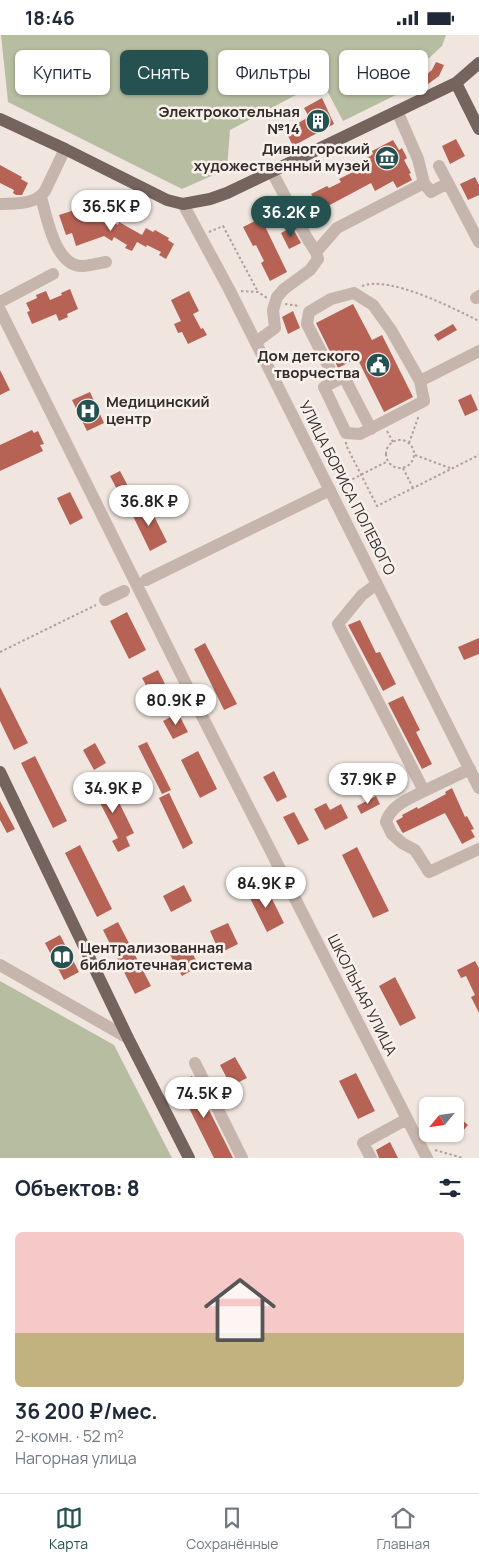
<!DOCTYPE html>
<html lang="ru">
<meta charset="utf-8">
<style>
body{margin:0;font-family:Manrope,sans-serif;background:#f2f2f3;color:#1f2937;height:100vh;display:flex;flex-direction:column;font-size:19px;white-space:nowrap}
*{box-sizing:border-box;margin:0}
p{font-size:16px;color:#747a83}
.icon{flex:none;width:28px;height:28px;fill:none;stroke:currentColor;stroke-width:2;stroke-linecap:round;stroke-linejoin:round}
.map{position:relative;height:1123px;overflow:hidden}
.sheet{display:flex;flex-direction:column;background:#fff;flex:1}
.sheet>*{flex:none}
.top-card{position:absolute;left:15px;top:15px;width:450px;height:45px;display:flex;gap:10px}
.needle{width:32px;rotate:241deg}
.fabs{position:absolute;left:419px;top:1062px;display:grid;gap:10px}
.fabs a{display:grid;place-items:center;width:45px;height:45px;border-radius:8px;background:#fff;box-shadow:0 1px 4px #0004;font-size:25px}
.price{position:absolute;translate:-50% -42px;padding:0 11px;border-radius:18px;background:#fff;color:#222;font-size:16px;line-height:32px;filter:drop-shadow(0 1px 2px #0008)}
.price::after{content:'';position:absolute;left:50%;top:30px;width:15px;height:11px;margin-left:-8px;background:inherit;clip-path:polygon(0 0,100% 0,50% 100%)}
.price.current{background:#255250;color:#fff}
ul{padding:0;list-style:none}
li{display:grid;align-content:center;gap:10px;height:265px;padding:0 15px}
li+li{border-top:1px solid #e0e1e3}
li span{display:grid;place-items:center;height:155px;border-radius:8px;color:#555}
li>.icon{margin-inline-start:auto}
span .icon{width:90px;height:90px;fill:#fffc;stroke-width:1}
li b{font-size:21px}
h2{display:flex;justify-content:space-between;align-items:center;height:60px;padding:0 15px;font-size:21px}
.tag{padding:0 18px;border-radius:8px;background:#fff;box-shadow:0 1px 4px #0004;font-size:18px;line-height:45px}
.tag.current{background:#255250;color:#fff}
.status{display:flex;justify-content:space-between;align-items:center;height:35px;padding:0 25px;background:#fff;direction:ltr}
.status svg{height:14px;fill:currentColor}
.dock{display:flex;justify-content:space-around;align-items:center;height:70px;border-top:1px solid #e0e1e3;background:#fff;font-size:14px;color:#747a83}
.dock a{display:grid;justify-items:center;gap:2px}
.dock .current{color:#255250}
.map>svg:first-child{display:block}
.green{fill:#b6bda1}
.building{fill:#b66356}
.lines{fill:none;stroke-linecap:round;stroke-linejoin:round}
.path{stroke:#b29f97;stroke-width:2;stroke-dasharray:2.5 2.5;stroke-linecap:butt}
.minor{stroke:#c6b5ac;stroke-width:12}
.major{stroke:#75635d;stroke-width:12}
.labels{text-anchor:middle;stroke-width:5;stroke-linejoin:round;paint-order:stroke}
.poi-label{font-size:15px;font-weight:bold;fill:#352c2a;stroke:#f8f0eb;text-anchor:end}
.street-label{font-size:15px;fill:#352c2a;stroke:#f8f0eb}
</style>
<div class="status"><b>18:46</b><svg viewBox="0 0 49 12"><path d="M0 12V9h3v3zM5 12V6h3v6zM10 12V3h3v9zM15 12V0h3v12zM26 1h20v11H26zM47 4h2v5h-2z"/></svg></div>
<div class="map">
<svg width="479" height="1123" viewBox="0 0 479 1123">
<rect width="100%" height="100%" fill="#f0e6df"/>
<path class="green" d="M1,0H446L442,11L415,36L416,50L343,86L322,46L230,95L227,134L182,154L8,67Z
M0,946L114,1010L172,1123H0Z"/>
<path class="building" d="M436,27L444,30L439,41L428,49L423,42L432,35Z
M322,63L334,89L293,111L285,95L309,82L304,73Z
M456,104L465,121L450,129L442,111Z
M393,105L399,115L402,113L407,123L404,125L411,138L409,139L412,145L397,153L393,146L375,156L371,148L326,172L330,180L318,186L315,180L313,181L305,166L313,162L311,159L327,151L329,153L341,147L339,144L355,136L357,139L372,131L367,122L373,119L372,116Z
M0,130L22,142L21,144L28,148L22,160H16L13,158L14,155L0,148Z
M475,142L479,150V160L468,165L460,149Z
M87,171L94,187L106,183L118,190L119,187L142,200L146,193L153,197L155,195L169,203L168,205L174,209L166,224L159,220L161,217L147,210L146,212L137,207L132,216L125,213L127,210L114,202L112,206L104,201L76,211L72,198L66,200L59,180Z
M261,183L287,237L270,246L261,228L264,226L256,210L253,211L243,192Z
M292,192L301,208L289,214L281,198Z
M70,254L78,274L67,279L68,282L59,286L56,279L32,289L27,277L30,276L26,268L37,263L36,260L46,256L50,265L62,260L61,258Z
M189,256L199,276L193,279L201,294L203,293L207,300L188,309L182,297L178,298L174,289L181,286L171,265Z
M353,269L372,305L382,300L413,362L384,377L357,323L338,333L316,288Z
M293,276L300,293L288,299L282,282Z
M453,289L457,295L438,306L434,300Z
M0,335L10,355L0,360Z
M90,357L104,388L87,396L72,365Z
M471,359L478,375L465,381L458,365Z
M32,395L34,398L38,396L44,409L40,410L43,416L0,436V410Z
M120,436L131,457L121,462L110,441Z
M70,457L83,483L70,490L57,463Z
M148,469L167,507L150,516L131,477Z
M127,577L146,615L129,624L110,586Z
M360,585L376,618L380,617L396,649L383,656L348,590Z
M479,603V619L464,625L458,612Z
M205,608L237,669L224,675L194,614Z
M158,635L168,655L153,663L142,643Z
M0,652L28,708L14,715L0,686Z
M403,661L420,695L416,697L432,729L422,734L388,668Z
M178,678L188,697L173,704L163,686Z
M147,707L171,755L162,759L138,711Z
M95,708L106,728L94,735L83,715Z
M198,716L217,754L200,763L181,725Z
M35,721L67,786L53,793L21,728Z
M274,736L287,762L277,767L263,742Z
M99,748L102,754L110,749L134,798L126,802L130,811L118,817L112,806L118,803L97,762L92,765L86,754Z
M452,753L465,782L467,781L474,794L471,795L475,802L462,809L445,778L403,798L402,797L396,786L403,782L402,780L417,772L418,774L446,759L445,757Z
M169,758L193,808L183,814L159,763Z
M376,761L380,769L361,779L357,771Z
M0,766L15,794L7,798L0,785Z
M326,768L330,775L341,769L348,783L325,795L314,774Z
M294,777L309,805L298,810L283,782Z
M80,810L112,874L97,882L65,818Z
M357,812L389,876L373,883L342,820Z
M184,850L192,866L171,877L163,861Z
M265,850L284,888L267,897L248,859Z
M118,887L151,951L135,959L103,895Z
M228,888L238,909L220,918L210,896Z
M60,900L79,937L64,945L45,908Z
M188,910L199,931L182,941L170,920Z
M475,926L479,933V978L471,962L475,960L466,941L461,943L457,935Z
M395,942L416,983L400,991L379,951Z
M235,1022L247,1043L231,1051L220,1030Z
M356,1038L375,1076L358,1084L339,1046Z
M192,1041L233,1123H214L177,1049Z
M455,1079L468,1090L455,1105Z
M390,1107L398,1123H379L376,1115Z"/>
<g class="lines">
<path class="path" d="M209,197L223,191L258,257
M362,251C389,240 453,273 479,286
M241,256L258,257L267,263
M285,269L300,271
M387,396L393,407
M386 419a14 14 0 1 1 28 0a14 14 0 1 1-28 0Z
M346,407V410L377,471L479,420
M409,408L419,380
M415,420L450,433
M403,433L413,453
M339,451L388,426
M0,617L96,570
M435,1115L463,1123"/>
<path class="minor" d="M397,76L418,124L424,148L431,157L448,148L479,207
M439,131L448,148
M41,162C47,183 55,232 83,231C90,231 99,228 106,227
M0,169C16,168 35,170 45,156L65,114
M183,169L229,254L479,753
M316,217L337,193L424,148
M476,263L479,261
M0,267L53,239
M0,275L197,671L427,1123
M256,307L275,293L273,275L277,262L284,254L310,235L318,224L316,217L307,203L272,137
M336,346L344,342L371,394
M420,346L391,295L373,270L354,258L331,264L309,277L307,289L336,346L324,352L346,398L360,399L424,366L420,346L479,316
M146,545L330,455
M377,549L362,560L338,589L424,756L470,734
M105,565L124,556
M424,756C409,764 391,770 386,787L392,799L402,808L415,815L429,837L479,814
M0,930L128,1003
M195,1028L242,1123
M371,1123L363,1108L407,1084"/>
<path class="major" d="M456,48L479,94
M0,84L65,114L167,165L183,169L210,164L227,158L456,48L479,28
M0,737L128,1003L189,1123"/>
</g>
<defs>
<g id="building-disc" transform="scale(1.25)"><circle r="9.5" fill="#255250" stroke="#f8f0eb"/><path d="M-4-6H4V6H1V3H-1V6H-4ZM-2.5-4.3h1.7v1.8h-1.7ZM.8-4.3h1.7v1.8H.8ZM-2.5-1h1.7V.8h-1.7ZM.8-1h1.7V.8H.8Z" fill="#fff"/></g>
<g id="museum-disc" transform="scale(1.25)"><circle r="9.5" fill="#255250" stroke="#f8f0eb"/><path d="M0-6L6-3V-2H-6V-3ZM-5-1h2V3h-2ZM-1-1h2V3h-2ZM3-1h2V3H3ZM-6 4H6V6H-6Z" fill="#fff"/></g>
<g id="civic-disc" transform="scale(1.25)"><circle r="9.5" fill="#255250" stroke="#f8f0eb"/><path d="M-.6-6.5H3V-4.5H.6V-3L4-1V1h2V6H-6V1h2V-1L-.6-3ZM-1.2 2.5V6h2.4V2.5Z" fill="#fff"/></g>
<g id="hospital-disc" transform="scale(1.25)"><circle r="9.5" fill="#255250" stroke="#f8f0eb"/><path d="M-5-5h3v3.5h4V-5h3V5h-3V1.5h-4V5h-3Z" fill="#fff"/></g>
<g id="library-disc" transform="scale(1.25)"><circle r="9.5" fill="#255250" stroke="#f8f0eb"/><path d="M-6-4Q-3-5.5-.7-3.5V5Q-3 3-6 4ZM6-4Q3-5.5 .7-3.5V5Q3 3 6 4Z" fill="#fff"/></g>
</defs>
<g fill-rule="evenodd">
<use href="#building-disc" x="318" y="86"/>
<use href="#museum-disc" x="387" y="123"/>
<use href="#civic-disc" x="378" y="330"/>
<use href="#hospital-disc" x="88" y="376"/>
<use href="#library-disc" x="62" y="922"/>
</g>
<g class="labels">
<g class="poi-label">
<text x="300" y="82">Электрокотельная<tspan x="300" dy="17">№14</tspan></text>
<text x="370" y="119">Дивногорский<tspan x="370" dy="17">художественный музей</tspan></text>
<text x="360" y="326">Дом детского<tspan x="360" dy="17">творчества</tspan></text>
<text x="106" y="372" text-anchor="start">Медицинский<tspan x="106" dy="17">центр</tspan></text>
<text x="80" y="918" text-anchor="start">Централизованная<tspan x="80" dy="17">библиотечная система</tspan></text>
</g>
<g class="street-label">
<text transform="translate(347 453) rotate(63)" y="5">УЛИЦА БОРИСА ПОЛЕВОГО</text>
<text transform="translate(362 960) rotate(63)" y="5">ШКОЛЬНАЯ УЛИЦА</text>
</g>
</g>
</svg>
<div class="fabs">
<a><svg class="needle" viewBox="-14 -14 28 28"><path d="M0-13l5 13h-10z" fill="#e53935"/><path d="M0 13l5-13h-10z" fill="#747a83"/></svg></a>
</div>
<b class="price" style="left:111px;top:197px">36.5K ₽</b>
<b class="price current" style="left:291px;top:203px">36.2K ₽</b>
<b class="price" style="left:149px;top:492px">36.8K ₽</b>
<b class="price" style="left:176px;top:691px">80.9K ₽</b>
<b class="price" style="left:368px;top:770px">37.9K ₽</b>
<b class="price" style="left:113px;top:779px">34.9K ₽</b>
<b class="price" style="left:266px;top:874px">84.9K ₽</b>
<b class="price" style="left:204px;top:1084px">74.5K ₽</b>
<div class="top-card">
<a class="tag">Купить</a>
<a class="tag current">Снять</a>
<a class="tag">Фильтры</a>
<a class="tag">Новое</a>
</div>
</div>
<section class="sheet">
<h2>Объектов: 8<svg class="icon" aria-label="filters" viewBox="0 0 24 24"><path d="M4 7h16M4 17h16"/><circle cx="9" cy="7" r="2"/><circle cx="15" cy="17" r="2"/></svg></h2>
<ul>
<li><span style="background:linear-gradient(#f6c9c9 65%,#c2b280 0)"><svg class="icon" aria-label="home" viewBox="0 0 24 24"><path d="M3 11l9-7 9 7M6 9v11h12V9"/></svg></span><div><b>36 200 ₽/мес.</b><p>2-комн. · 52 m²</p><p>Нагорная улица</p></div></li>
</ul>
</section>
<nav class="dock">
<a class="current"><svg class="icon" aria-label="map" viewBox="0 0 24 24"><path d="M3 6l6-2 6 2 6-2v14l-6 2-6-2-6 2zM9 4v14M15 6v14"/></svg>Карта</a>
<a><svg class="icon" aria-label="saved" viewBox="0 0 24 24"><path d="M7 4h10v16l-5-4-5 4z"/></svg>Сохранённые</a>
<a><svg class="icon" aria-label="home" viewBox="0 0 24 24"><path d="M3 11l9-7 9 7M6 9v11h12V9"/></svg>Главная</a>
</nav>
